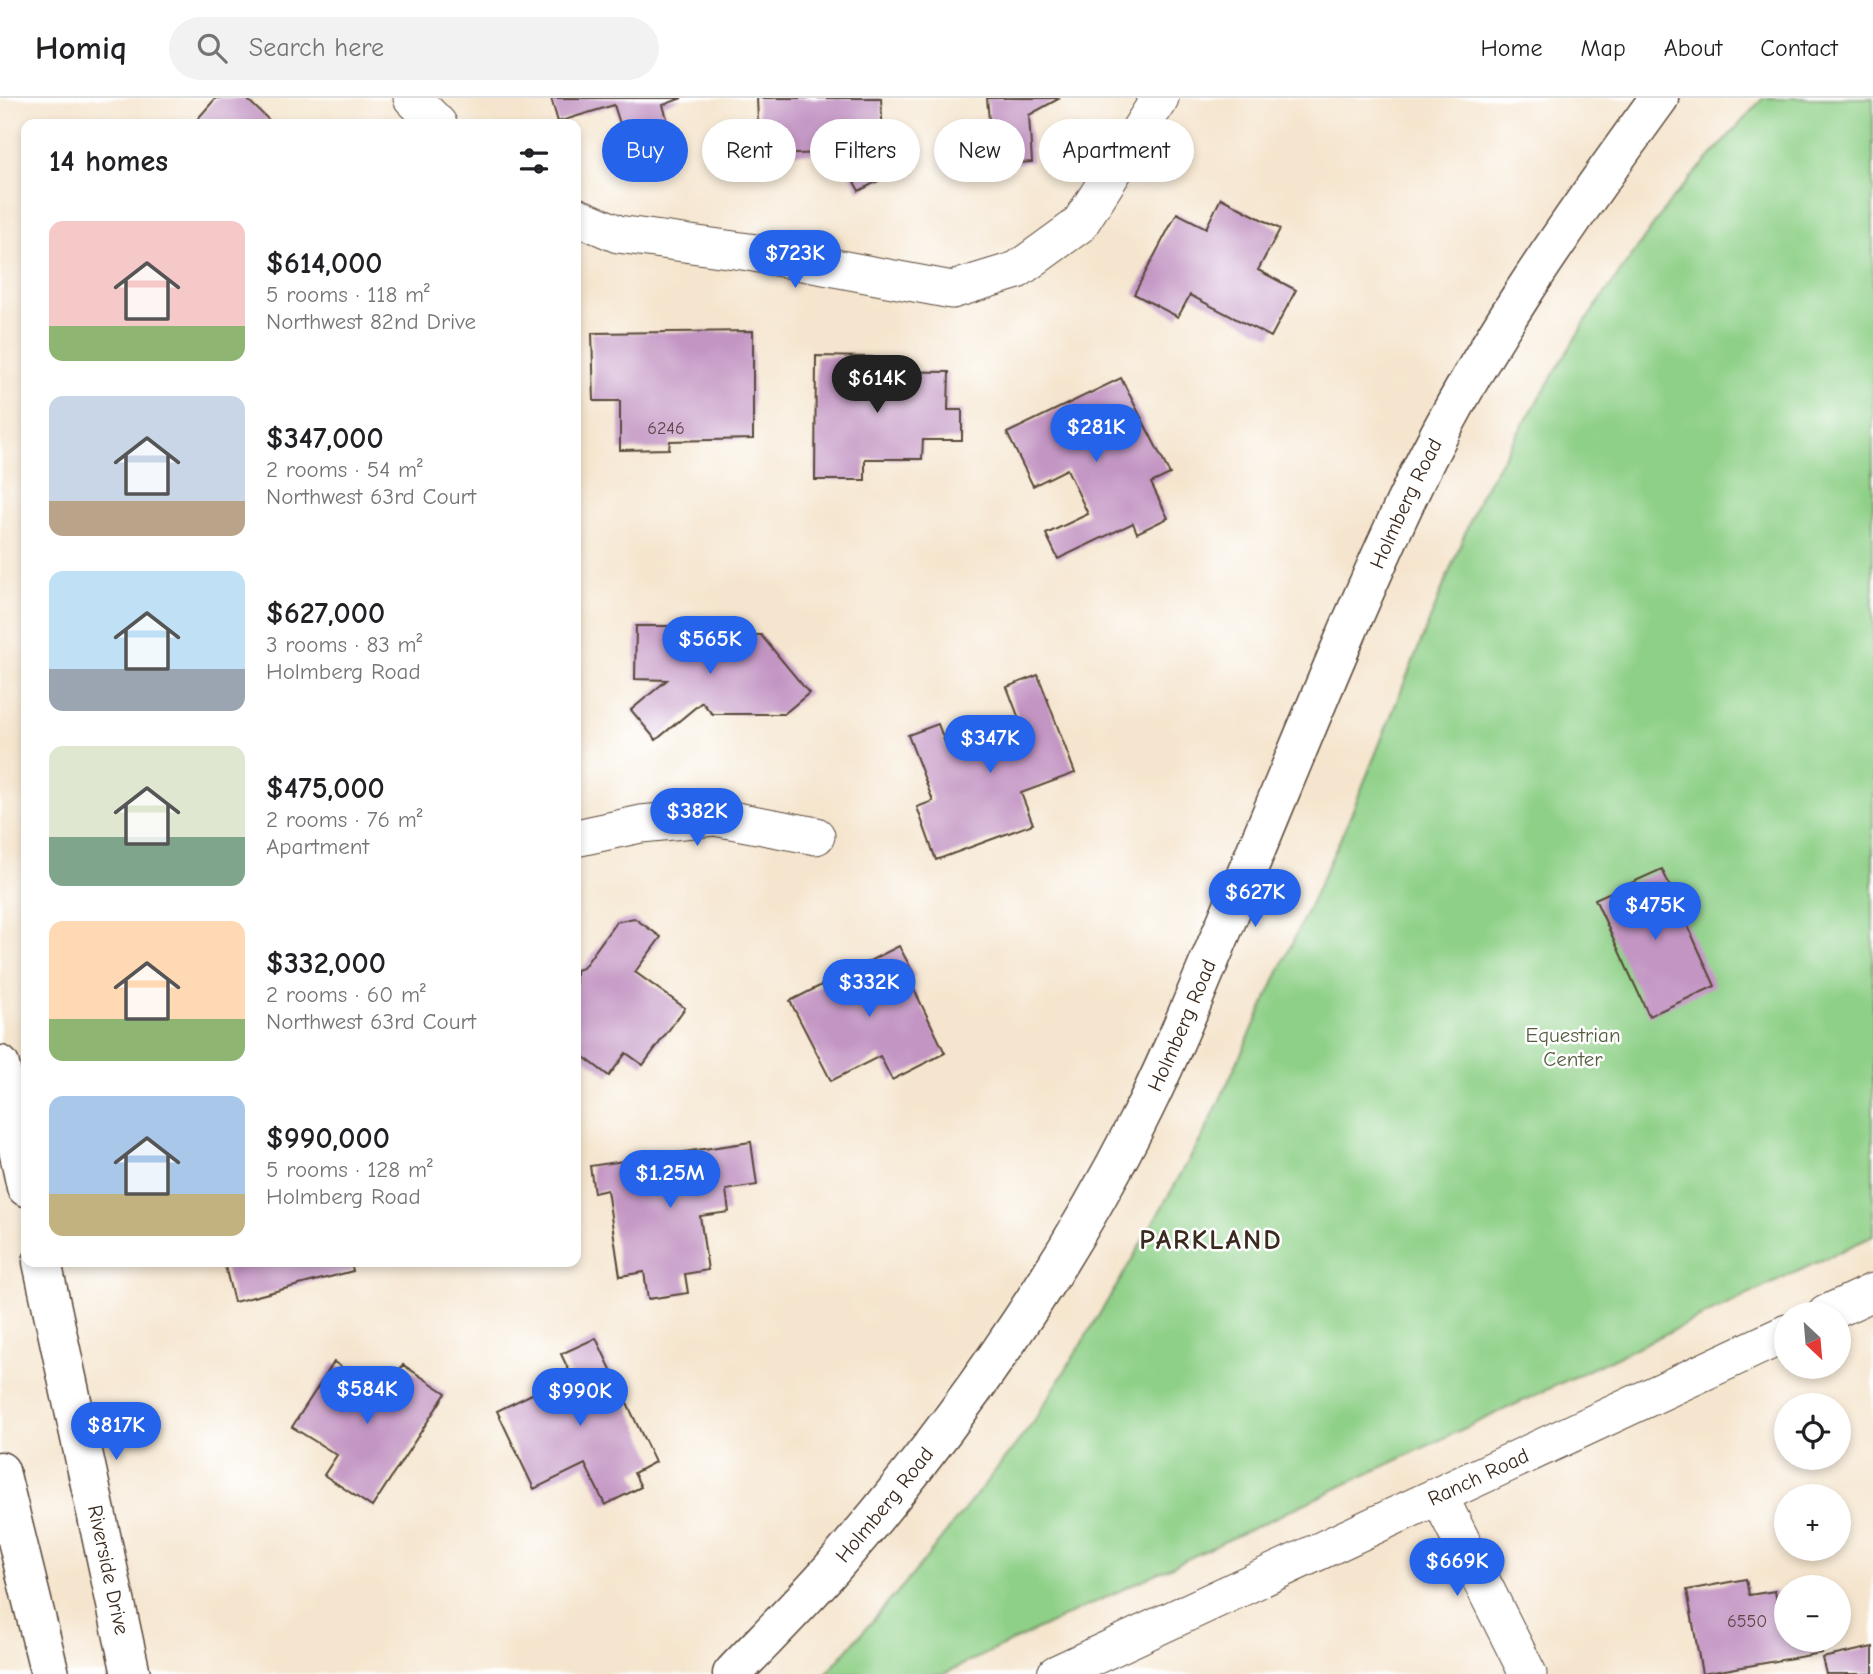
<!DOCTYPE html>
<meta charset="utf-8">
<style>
body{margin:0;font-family:"Comic Neue",sans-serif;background:#f2f2f2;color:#202124;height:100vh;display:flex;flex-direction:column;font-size:26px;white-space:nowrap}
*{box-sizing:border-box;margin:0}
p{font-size:23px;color:#757577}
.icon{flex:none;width:38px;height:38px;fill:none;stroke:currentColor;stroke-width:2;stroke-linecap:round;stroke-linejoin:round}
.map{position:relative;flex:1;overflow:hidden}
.panel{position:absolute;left:21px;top:21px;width:560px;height:1148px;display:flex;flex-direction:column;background:#fff;border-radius:14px;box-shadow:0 4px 10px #0003}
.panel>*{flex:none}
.hud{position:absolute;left:602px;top:21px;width:665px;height:63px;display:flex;gap:14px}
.needle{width:46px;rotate:154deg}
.fabs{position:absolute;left:1774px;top:1204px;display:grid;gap:14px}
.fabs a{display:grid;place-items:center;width:77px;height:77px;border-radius:50%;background:#fff;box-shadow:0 4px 10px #0003;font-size:35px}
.price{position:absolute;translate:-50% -60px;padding:0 16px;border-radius:24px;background:#2563eb;color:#fff;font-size:23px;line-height:46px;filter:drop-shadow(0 2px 4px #0008)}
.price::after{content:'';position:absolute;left:50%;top:42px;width:21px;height:16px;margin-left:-10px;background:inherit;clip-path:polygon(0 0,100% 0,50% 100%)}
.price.selected{background:#222;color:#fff}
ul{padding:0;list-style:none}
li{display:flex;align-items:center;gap:21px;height:175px;padding:0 28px}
li span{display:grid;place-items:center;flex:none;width:196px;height:140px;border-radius:14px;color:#555}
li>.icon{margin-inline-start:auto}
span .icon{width:84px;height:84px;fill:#fffc;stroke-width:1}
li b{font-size:30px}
h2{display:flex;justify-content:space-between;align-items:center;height:84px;padding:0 28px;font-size:30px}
.pill{padding:0 24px;border-radius:32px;background:#fff;box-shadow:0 4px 10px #0003;font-size:24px;line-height:63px}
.pill.selected{background:#2563eb;color:#fff}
header{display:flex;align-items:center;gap:42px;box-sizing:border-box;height:98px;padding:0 35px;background:#fff;border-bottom:2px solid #e0e0e0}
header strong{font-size:33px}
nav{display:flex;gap:38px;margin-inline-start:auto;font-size:24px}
.search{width:490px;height:63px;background:#f2f2f2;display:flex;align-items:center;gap:18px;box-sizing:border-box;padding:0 24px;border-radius:38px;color:#757577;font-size:26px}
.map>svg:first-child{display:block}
.green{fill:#8fd088;stroke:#657d53;stroke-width:2}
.building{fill:#c395c3}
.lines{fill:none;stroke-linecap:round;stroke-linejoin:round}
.minor-casing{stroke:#574638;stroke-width:39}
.tertiary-casing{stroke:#574638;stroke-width:41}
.minor{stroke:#fff;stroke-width:37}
.tertiary{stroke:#fff;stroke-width:38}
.labels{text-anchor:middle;stroke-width:5;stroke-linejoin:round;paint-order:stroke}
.number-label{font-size:18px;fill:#5d4547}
.street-label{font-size:21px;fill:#3b2a1e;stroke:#fff}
.park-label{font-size:21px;fill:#545c3e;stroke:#fff}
.district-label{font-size:28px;font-weight:bold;letter-spacing:2px;fill:#3b2a1e;stroke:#fff}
</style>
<header>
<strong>Homiq</strong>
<div class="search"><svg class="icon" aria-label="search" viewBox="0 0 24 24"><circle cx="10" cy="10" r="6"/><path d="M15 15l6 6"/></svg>Search here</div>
<nav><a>Home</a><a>Map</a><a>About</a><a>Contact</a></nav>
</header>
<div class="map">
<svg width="1873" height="1576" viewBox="0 0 1873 1576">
<rect width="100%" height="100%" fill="#fff"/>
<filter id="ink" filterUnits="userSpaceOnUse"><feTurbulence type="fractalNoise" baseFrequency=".0143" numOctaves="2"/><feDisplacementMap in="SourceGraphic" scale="14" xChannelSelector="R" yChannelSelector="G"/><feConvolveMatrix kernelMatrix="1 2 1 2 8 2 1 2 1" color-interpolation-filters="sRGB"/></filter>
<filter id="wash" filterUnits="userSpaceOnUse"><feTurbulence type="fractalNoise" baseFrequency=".00686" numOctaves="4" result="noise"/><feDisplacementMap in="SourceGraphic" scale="28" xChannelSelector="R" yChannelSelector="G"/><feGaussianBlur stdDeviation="1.57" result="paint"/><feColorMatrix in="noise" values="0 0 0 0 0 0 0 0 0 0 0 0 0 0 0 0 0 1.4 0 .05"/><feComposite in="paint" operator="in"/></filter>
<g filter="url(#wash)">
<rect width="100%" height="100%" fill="#f5e5ce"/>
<path class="green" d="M1763,0H1873V1138L943,1576H826L915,1474L1033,1325L1119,1184L1205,1034L1348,724L1480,398L1587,221L1672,101Z"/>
<g id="blocks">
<path class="building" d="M216,0H246L273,26H193Z
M551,0H682L663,7L675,47L631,60L614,7L558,24Z
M757,0H881L883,41L899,72L859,93L828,36L829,53L826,55L766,57L759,45Z
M987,0H1060L1029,17L1032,64L993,67Z
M1221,100L1280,131L1258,172L1296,192L1271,239L1190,197L1178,219L1134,196L1177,115L1206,130Z
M753,233V341L670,343L669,351L620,352V303H594L592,235Z
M816,258L872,259V273L949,274L948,312H962V342H923L922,361H865V382H815Z
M1121,280L1170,376L1151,385L1168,420L1137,435L1133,425L1058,461L1046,436L1088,416L1067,371L1033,388L1007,335Z
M636,528H691L698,537H761L809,595L784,616H712L702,604L656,642L631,612L667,582L635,581Z
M1038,577L1075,675L1021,695L1033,726L936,762L917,709L933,703L908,637L938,626L948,653L1021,626L1007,589Z
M1662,771L1715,888L1649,918L1595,801Z
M634,820L661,839L635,874L685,910L643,967L626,955L609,978L576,953V872L583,870L616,824Z
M899,848L915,878L909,881L945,955L892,982L880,958L831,983L790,903Z
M751,1044L757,1087L726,1092L729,1114L700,1118L708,1172L685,1176L688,1195L648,1201L644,1174L620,1178L607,1092L594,1095L590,1068Z
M224,1164H351L353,1173L234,1204Z
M596,1240L655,1364L634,1375L641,1389L605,1407L585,1366L534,1391L497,1313L571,1277L561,1256Z
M334,1264L384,1297L403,1267L446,1295L372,1409L324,1377L337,1357L292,1329Z
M1746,1481L1749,1497L1775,1493L1780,1521L1787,1520V1542H1820L1822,1555L1702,1576L1687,1492Z
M1873,1549V1576H1826L1822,1560Z"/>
</g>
</g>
<g filter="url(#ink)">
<use href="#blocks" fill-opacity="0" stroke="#574638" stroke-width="2"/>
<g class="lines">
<g class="minor-casing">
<g id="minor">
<path d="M412,0L438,26"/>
<path d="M576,118L618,136L749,154L952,192L1017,172L1079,127L1160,0"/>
<path d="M576,740L641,726L715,719L816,738"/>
<path d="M1826,1216L1873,1194"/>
<path d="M1439,1398L1528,1576"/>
<path id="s1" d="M1056,1576L1787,1235"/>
</g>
</g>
<g class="tertiary-casing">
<g id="tertiary">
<path d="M0,967L26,1089"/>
<path id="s2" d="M42,1164L131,1576"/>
<path d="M0,1373L50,1576"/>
<path id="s3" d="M732,1576C768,1538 806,1501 840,1461C953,1329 1057,1182 1136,1027C1170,961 1197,892 1226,824C1285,685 1340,544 1404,407C1471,262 1565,129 1659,0"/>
</g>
</g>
<use href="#minor" class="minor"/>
<use href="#tertiary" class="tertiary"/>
</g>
</g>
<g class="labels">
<g class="number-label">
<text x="666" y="336">6246</text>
<text x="1747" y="1529">6550</text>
</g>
<g class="street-label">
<text dy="7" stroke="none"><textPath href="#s3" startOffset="1362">Holmberg Road</textPath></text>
<text dy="7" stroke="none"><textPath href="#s3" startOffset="794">Holmberg Road</textPath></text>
<text dy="7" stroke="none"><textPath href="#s1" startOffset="466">Ranch Road</textPath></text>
<text dy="7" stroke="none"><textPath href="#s3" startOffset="228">Holmberg Road</textPath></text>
<text dy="7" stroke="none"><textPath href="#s2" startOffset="315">Riverside Drive</textPath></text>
</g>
<g class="park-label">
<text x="1573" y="944">Equestrian<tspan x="1573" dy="24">Center</tspan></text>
</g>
<g class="district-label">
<text x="1211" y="1151">PARKLAND</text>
</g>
</g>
</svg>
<div class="fabs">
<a><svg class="needle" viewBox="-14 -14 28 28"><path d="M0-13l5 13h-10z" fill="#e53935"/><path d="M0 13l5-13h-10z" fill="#757577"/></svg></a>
<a><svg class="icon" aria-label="locate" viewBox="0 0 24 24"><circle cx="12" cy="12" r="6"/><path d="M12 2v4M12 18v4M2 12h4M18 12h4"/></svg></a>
<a>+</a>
<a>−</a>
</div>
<b class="price" style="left:795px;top:192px">$723K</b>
<b class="price selected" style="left:877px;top:317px">$614K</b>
<b class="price" style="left:1096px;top:366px">$281K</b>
<b class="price" style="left:710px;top:578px">$565K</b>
<b class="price" style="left:990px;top:677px">$347K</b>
<b class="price" style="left:697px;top:750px">$382K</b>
<b class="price" style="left:1255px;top:831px">$627K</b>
<b class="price" style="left:1655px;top:844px">$475K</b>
<b class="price" style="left:869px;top:921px">$332K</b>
<b class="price" style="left:670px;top:1112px">$1.25M</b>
<b class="price" style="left:367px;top:1328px">$584K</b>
<b class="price" style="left:580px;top:1330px">$990K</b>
<b class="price" style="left:116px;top:1364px">$817K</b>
<b class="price" style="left:1457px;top:1500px">$669K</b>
<div class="hud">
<a class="pill selected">Buy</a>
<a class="pill">Rent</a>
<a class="pill">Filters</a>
<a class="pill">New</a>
<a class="pill">Apartment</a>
</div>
<section class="panel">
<h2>14 homes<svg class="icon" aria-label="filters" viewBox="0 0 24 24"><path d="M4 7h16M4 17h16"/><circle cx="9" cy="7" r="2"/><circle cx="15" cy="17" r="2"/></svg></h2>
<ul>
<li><span style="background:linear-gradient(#f6c9c9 75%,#8fb573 0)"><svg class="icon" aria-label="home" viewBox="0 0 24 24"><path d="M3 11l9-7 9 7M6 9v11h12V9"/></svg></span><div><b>$614,000</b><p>5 rooms · 118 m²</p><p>Northwest 82nd Drive</p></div></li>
<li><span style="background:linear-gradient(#c9d6e8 75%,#b9a48a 0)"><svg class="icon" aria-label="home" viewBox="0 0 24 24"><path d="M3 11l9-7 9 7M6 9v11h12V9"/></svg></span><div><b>$347,000</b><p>2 rooms · 54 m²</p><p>Northwest 63rd Court</p></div></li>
<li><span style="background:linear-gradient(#bfe0f5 70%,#9aa5b1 0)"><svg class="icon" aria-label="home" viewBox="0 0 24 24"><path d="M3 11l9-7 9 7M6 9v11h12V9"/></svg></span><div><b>$627,000</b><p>3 rooms · 83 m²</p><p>Holmberg Road</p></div></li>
<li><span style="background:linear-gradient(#dfe7d0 65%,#7fa58c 0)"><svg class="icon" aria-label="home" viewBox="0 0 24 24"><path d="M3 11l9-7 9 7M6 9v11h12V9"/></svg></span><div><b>$475,000</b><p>2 rooms · 76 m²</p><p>Apartment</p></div></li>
<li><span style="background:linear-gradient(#ffd9b3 70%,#8fb573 0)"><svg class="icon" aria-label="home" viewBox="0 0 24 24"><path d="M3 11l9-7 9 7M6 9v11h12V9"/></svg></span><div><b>$332,000</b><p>2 rooms · 60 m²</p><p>Northwest 63rd Court</p></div></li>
<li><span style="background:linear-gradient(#a9c7e8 70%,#c2b280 0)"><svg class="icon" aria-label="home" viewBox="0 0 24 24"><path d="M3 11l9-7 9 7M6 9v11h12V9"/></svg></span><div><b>$990,000</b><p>5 rooms · 128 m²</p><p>Holmberg Road</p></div></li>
</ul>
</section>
</div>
